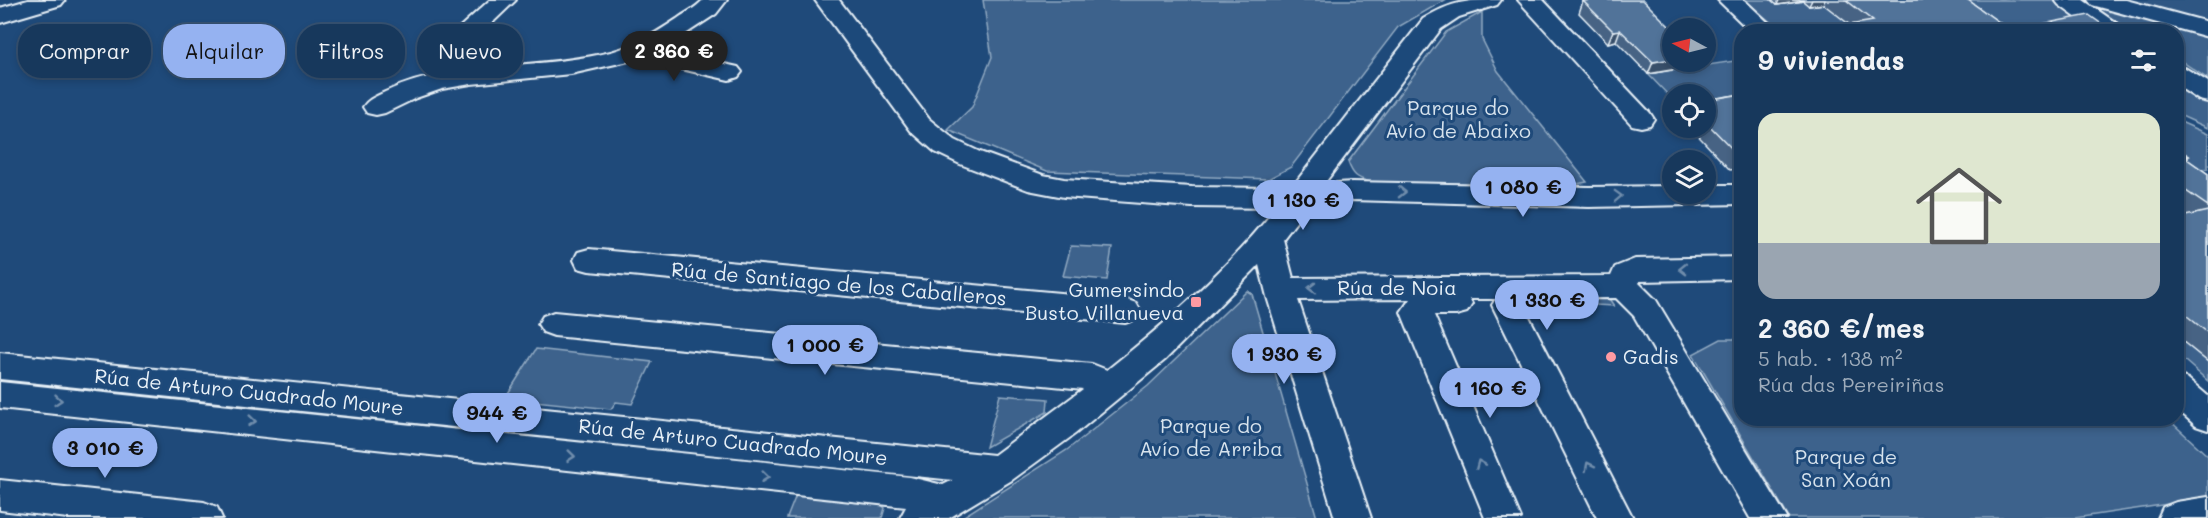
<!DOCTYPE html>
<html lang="es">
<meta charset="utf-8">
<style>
body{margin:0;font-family:Mali,sans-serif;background:#203f62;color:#f1f3f6;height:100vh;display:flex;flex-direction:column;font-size:22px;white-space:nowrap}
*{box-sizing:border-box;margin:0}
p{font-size:20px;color:#9eacbb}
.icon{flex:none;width:33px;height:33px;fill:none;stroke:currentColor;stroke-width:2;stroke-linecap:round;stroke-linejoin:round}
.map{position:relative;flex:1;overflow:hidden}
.details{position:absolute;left:1734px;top:24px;width:450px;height:402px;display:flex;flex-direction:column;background:#17385c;border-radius:24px;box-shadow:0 3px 9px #0003,0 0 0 2px #365272}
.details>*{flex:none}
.banner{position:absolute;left:18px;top:24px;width:570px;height:54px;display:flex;gap:12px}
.needle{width:39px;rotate:277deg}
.fabs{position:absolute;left:1662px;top:18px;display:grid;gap:12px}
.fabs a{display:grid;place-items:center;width:54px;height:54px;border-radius:50%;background:#17385c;box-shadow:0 3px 9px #0003,0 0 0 2px #365272;font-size:30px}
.price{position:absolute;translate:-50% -51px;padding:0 14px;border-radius:21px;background:#95b2f1;color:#111;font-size:20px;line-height:39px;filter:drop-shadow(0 2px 3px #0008)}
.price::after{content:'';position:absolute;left:50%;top:36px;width:18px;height:14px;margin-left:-9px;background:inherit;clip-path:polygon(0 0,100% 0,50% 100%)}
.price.active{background:#222;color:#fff}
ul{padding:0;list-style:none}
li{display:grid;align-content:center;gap:12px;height:318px;padding:0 24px}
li+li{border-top:2px solid #365272}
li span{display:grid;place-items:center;height:186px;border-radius:18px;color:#555}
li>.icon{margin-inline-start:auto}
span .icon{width:108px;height:108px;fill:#fffc;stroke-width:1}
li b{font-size:26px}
h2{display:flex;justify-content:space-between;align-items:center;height:72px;padding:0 24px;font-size:26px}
.chip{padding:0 21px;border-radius:24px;background:#17385c;box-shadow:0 3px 9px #0003,0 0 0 2px #365272;font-size:21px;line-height:54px}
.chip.active{background:#95b2f1;color:#111}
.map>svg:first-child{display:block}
.built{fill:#2e5683}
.green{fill:#3c628c;stroke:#92aac2;stroke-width:1.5}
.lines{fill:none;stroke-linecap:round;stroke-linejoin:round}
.minor-casing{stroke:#e8f1f8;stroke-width:4}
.minor{fill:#1f4a7a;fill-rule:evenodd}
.wall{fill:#466384;stroke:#e8f1f8;stroke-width:1.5}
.shaded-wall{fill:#39506b;stroke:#e8f1f8;stroke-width:1.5}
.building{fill:#517399;stroke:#e8f1f8;stroke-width:1.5}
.oneway{stroke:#6f8dac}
.poi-dot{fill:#ff9aa2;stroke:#1f4a7a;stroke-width:2}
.labels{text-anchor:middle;stroke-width:6;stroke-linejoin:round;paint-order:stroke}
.park-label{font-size:20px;fill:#d7e3ed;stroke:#1f4a7a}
.street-label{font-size:20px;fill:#e8f1f8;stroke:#1f4a7a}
.poi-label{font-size:20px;fill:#e8f1f8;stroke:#1f4a7a;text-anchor:end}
</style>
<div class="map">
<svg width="2208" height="518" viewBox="0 0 2208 518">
<rect width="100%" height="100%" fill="#1f4a7a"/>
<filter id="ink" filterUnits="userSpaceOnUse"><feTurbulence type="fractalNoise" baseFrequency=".0167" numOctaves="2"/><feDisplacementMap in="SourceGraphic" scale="12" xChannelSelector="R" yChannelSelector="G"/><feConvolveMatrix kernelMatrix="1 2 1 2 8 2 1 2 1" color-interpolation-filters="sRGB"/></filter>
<g filter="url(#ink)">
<path class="built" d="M2208,0V22L2133,1V0Z"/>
<path class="green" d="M983,0H1445L1398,27L1291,167L1268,179L1047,171L948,130L972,107L992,57Z
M1745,0H1771L1777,5L1803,1L1809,6L1825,4L1859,31H1781Z
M1957,0H2060L2099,27L2074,32L2001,31Z
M2092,5L2208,35V79L2177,58L2176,32L2119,31L2087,6Z
M1482,12V39L1498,71L1587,182L1571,185L1370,182C1357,178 1353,176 1348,162L1446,32Z
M1741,60V104L1706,108V94H1672V99L1648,74Z
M2176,78L2208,99V128L2177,114Z
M2176,120L2208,134V168L2187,173L2177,166Z
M1071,246L1112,248L1107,280L1063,276Z
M1247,291L1252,294L1317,518H961L1067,450L1148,386Z
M1409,296L1608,297L1614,306L1427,297L1408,305Z
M2176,336L2208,362V381L2177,354Z
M1721,339H1741L1742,418L2168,419L2208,456V498L2075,518H1789L1693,354Z
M536,349L652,362L632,404L616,402L611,409L505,398Z
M1000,395L1048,399L1047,412L986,447Z
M798,490L874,499L885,508L882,518H787Z"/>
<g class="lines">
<g class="minor-casing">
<path id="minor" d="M28,0H65L61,5L0,23V8Z
M490,0H516L467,47L458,49L449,47L446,42L449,37Z
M703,0H727L716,14L661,50L738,67L742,72L738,77L729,80L638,59L571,74L471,84L442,89L416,98L385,113L376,115L367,113L363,107C368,99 377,96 385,92C453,60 531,70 602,54C631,48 653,35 677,19C685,13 696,8 703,0Z
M815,0H839L929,119L955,140L980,152L1043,175L1064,179L1192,187L1281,188L1292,187L1423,19C1452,1 1468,0 1501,0L1497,5L1459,17L1441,29L1324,184L1352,182L1589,187L1672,186V194H1706V185H1742V204L1589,207L1352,200L1309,205L1283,239L1293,278L1611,276L1615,267L1635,259L1742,257V279L1640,281L1639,283L1656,300L1787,518H1750L1634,316L1616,298L1520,299L1633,518H1597L1492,305L1496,299H1469L1472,304L1467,312L1456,315H1434L1521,518H1485L1401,312L1410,299L1298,300L1371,518H1335L1267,297L1259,265L1165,360L1075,434L1012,480L949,518H900L906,507L0,408V382L910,477L943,485L953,480L0,379V353L994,455L1083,389L554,336L543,332L538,324L543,316L554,312L1092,364L1107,370C1168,322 1228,268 1276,208L1192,207L1064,197L1028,190L960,164L935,152L911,131Z
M1518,0H1543L1650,113L1654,119L1650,125L1641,127L1632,125Z
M1718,0H1744L1778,32H1751Z
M2055,0H2083L2122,27L2125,32H2096L2059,5Z
M2088,0H2126L2208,22V37L2092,5Z
M2176,66L2185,68L2208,82V102L2199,100L2176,85Z
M589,249L1125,299L1136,303L1141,311L1136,319L1125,323L589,271L578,268L574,260L578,252Z
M2176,375L2188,379L2208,396V430L2196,426L2176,408Z
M0,480L204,502L217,507L222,518H68L0,510Z
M2208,497V518H2158L2163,507L2176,502Z"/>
</g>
<use href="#minor" class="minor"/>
</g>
<path class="wall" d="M1771,0H1968L2010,30L2113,32H1829L1831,28L1850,25L1823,4L1809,6L1803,1L1777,5Z
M1583,1L1672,62H1696L1694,66L1648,74L1616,41L1608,43L1579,13Z
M1742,94V168L1730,170L1691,128H1706V100Z
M2176,148L2189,156L2187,159L2208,174V362L2176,336V218L2185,216L2176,210Z"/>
<path class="shaded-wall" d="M1779,0H1803V1L1777,5Z
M1812,0H1825L1823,4L1809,6Z
M1620,30L1616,41L1608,43L1613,31Z
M1672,59V62H1696L1694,66L1648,74L1653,62Z"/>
<path class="building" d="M1590,0H1643L1672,29V59L1653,62L1620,30L1613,31L1583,1Z
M1846,0H1968L2010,30L2089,15L2113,32H1835L1831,28L1873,21Z
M1742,94V154L1738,155L1706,122V112H1709L1706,108V100Z
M2176,148L2189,156L2184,157L2208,174V206L2176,184Z
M2208,211V333L2176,307V218Z"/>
<defs><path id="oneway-chevron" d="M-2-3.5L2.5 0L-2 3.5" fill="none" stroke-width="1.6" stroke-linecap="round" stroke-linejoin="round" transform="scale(1.5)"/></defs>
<g class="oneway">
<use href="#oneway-chevron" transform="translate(1402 192) rotate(1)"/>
<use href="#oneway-chevron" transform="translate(1618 196) rotate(-2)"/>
<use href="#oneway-chevron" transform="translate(1683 269) rotate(179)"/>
<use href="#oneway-chevron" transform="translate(1312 288) rotate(180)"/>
<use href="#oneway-chevron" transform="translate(58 400) rotate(5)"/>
<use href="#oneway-chevron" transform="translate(252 421) rotate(6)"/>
<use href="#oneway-chevron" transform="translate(571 456) rotate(6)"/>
<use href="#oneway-chevron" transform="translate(1480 464) rotate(-113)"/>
<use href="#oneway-chevron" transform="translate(1589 466) rotate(-117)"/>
<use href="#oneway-chevron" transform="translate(765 477) rotate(6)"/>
</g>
</g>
<g class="poi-dot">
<rect x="1190" y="296" width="12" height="12" rx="3"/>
<circle cx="1611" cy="357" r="6"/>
</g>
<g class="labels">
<g class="park-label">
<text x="1458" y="115">Parque do<tspan x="1458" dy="23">Avío de Abaixo</tspan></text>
<text x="1211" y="433">Parque do<tspan x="1211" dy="23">Avío de Arriba</tspan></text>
<text x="1846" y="464">Parque de<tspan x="1846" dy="23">San Xoán</tspan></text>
</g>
<g class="street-label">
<text transform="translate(839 284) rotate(5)" y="7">Rúa de Santiago de los Caballeros</text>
<text x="1397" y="295">Rúa de Noia</text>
<text transform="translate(249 392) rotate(6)" y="7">Rúa de Arturo Cuadrado Moure</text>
<text transform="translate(733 442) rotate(6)" y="7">Rúa de Arturo Cuadrado Moure</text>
</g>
<g class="poi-label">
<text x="1184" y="297">Gumersindo<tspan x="1184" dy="23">Busto Villanueva</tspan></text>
<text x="1623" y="364" text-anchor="start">Gadis</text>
</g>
</g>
</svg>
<div class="fabs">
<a><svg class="needle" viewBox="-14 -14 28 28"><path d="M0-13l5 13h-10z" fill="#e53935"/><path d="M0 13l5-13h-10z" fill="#9eacbb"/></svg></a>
<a><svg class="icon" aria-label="locate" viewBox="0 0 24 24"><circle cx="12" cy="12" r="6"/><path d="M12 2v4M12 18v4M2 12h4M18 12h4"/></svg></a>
<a><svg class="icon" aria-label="layers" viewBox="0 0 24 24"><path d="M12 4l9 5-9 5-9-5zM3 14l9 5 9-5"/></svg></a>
</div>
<b class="price active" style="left:674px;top:82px">2 360 €</b>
<b class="price" style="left:1523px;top:218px">1 080 €</b>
<b class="price" style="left:1303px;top:231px">1 130 €</b>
<b class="price" style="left:1547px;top:331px">1 330 €</b>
<b class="price" style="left:825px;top:376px">1 000 €</b>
<b class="price" style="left:1284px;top:385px">1 930 €</b>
<b class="price" style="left:1490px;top:419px">1 160 €</b>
<b class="price" style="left:497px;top:444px">944 €</b>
<b class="price" style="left:105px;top:479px">3 010 €</b>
<div class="banner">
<a class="chip">Comprar</a>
<a class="chip active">Alquilar</a>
<a class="chip">Filtros</a>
<a class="chip">Nuevo</a>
</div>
<section class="details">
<h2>9 viviendas<svg class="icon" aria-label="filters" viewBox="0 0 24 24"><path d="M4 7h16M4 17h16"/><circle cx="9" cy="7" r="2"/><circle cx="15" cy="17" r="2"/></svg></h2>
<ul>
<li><span style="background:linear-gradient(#dfe7d0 70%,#9aa5b1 0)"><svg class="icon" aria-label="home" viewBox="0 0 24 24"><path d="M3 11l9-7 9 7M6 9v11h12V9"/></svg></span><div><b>2 360 €/mes</b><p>5 hab. · 138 m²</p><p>Rúa das Pereiriñas</p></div></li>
</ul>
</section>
</div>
